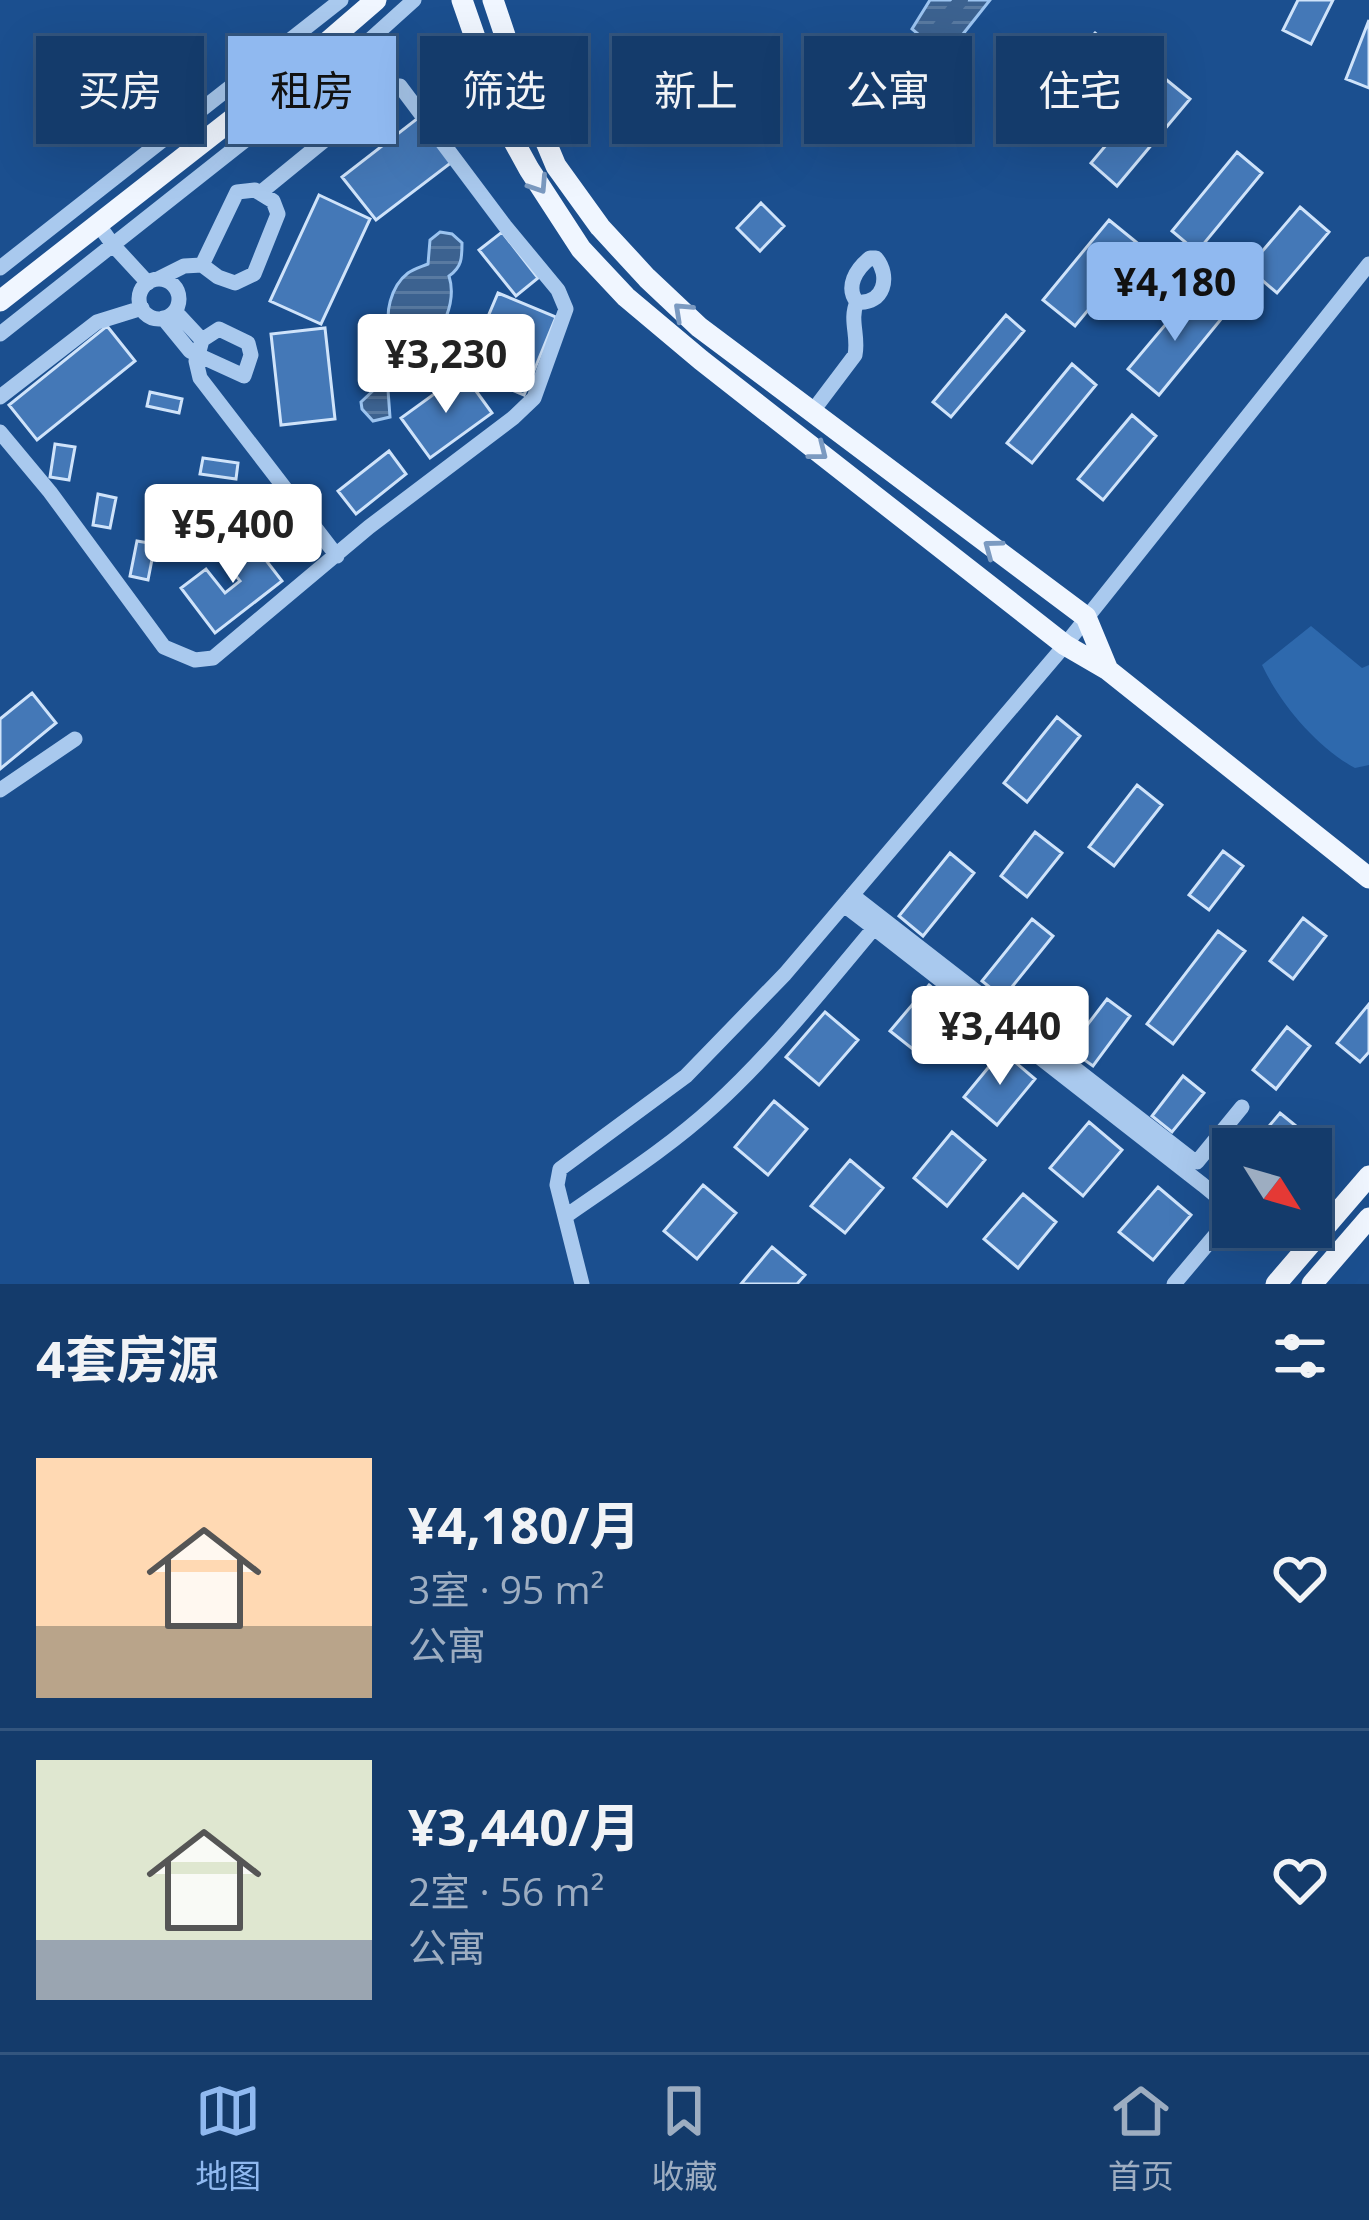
<!DOCTYPE html>
<html lang="zh">
<meta charset="utf-8">
<style>
body{margin:0;font-family:"Open Sans","Noto Sans SC",sans-serif;background:#214673;color:#f1f3f6;height:100vh;display:flex;flex-direction:column;font-size:45px;white-space:nowrap}
*{box-sizing:border-box;margin:0}
p{font-size:39px;color:#9dadc1}
.icon{flex:none;width:66px;height:66px;fill:none;stroke:currentColor;stroke-width:2;stroke-linecap:round;stroke-linejoin:round}
.map{position:relative;height:1284px;overflow:hidden}
.drawer{display:flex;flex-direction:column;background:#143b6b;flex:1}
.drawer>*{flex:none}
.guide{position:absolute;left:36px;top:36px;width:1299px;height:108px;display:flex;gap:24px}
.needle{width:78px;rotate:127deg}
.fabs{position:absolute;left:1212px;top:1128px;display:grid;gap:24px}
.fabs a{display:grid;place-items:center;width:120px;height:120px;border-radius:0px;background:#143b6b;box-shadow:0 12px 48px #0002,0 0 0 3px #33557e;font-size:60px}
.price{position:absolute;translate:-50% -102px;padding:0 27px;border-radius:12px;background:#fff;color:#222;font-size:39px;line-height:78px;filter:drop-shadow(0 3px 6px #0008)}
.price::after{content:'';position:absolute;left:50%;top:72px;width:36px;height:27px;margin-left:-18px;background:inherit;clip-path:polygon(0 0,100% 0,50% 100%)}
.price.on{background:#90b9f0;color:#111}
ul{padding:0;list-style:none}
li{display:flex;align-items:center;gap:36px;height:300px;padding:0 36px}
li+li{border-top:3px solid #33557e}
li span{display:grid;place-items:center;flex:none;width:336px;height:240px;border-radius:0px;color:#555}
li>.icon{margin-inline-start:auto}
span .icon{width:144px;height:144px;fill:#fffc;stroke-width:1}
li b{font-size:51px}
h2{display:flex;justify-content:space-between;align-items:center;height:144px;padding:0 36px;font-size:51px}
.tag{padding:0 42px;border-radius:0px;background:#143b6b;box-shadow:0 12px 48px #0002,0 0 0 3px #33557e;font-size:42px;line-height:108px}
.tag.on{background:#90b9f0;color:#111}
.tab-bar{display:flex;justify-content:space-around;align-items:center;height:168px;border-top:3px solid #33557e;background:#143b6b;font-size:33px;color:#9dadc1}
.tab-bar a{display:grid;justify-items:center;gap:6px}
.tab-bar .on{color:#90b9f0}
.map>svg:first-child{display:block}
.park{fill:#2e69ad}
.water{fill:url(#water-rules);stroke:#9cc4f0;stroke-width:3}
.lines{fill:none;stroke-linecap:round;stroke-linejoin:round}
.canal{stroke:#3c6290;stroke-width:14}
.building{fill:#4478b7;stroke:#cfe3fa;stroke-width:3}
.minor{stroke:#a9c9ee;stroke-width:15}
.major{stroke:#f0f6ff;stroke-width:21}
.oneway{stroke:#7b9ac1}
</style>
<div class="map">
<svg width="1369" height="1284" viewBox="0 0 1369 1284">
<defs>
<pattern id="water-rules" width="6" height="5" patternUnits="userSpaceOnUse" patternTransform="scale(3)"><rect width="6" height="5" fill="#3c6290"/><path d="M0 2.5h6" fill="none" stroke="#597aa1"/></pattern>
</defs>
<rect width="100%" height="100%" fill="#1b4f8f"/>
<path class="park" d="M1311,626L1362,668L1369,665V765L1355,768C1318,748 1280,704 1262,665Z"/>
<path class="water" d="M930,0H990L963,34L937,50L912,29Z
M440,232L452,234L462,243C462,258 462,267 449,276C457,301 443,333 423,349L436,359L434,373L415,383L394,381L388,390L390,417L373,421L362,409L361,402L378,386L379,377L371,354L392,333C383,315 391,286 408,273C414,269 421,267 428,264L430,240Z"/>
<g class="lines">
<path class="canal" d="M901,77L961,0"/>
</g>
<path class="building" d="M1298,0H1333L1311,44L1283,30Z
M1369,20V88L1346,79Z
M1095,33L1116,51L1035,141L1014,122Z
M1163,77L1190,99L1117,186L1091,163Z
M418,118L452,162L376,220L342,177Z
M1237,152L1262,173L1197,252L1172,231Z
M319,195L370,219L321,324L270,301Z
M761,203L784,226L760,251L737,228Z
M1300,207L1329,232L1277,293L1248,268Z
M1109,220L1141,246L1075,326L1043,300Z
M502,232L538,278L516,296L479,250Z
M498,293L556,317L524,395L465,371Z
M1192,293L1222,318L1159,395L1128,369Z
M1006,315L1024,331L951,417L933,402Z
M107,326L135,361L37,440L9,405Z
M325,328L335,419L281,425L271,334Z
M1072,364L1096,385L1032,463L1007,443Z
M463,373L492,413L430,458L401,418Z
M150,392L182,399L179,413L147,406Z
M1132,415L1156,436L1103,500L1078,479Z
M55,444L75,447L69,480L50,477Z
M389,451L406,474L356,514L338,491Z
M203,458L238,463L236,479L200,474Z
M98,494L116,498L110,528L93,525Z
M248,537L282,581L215,633L181,588L206,569L225,593L240,581L221,557Z
M137,541L155,544L148,580L130,576Z
M32,693L56,723L0,769V719Z
M1057,717L1080,736L1027,802L1004,783Z
M1137,785L1162,805L1114,866L1089,847Z
M1035,832L1062,853L1027,897L1001,876Z
M1223,851L1243,866L1209,910L1189,895Z
M950,853L974,873L923,936L899,916Z
M1303,918L1326,936L1293,979L1270,961Z
M1032,919L1053,936L1003,998L982,981Z
M1218,931L1245,951L1173,1044L1147,1024Z
M929,985L962,1013L924,1058L890,1031Z
M1107,999L1130,1016L1093,1066L1069,1049Z
M1369,1004V1052L1360,1062L1337,1043Z
M825,1012L858,1040L819,1085L786,1057Z
M1287,1027L1310,1046L1276,1089L1253,1070Z
M1002,1051L1035,1079L997,1125L964,1097Z
M1183,1076L1204,1093L1172,1132L1152,1116Z
M774,1101L807,1129L768,1175L735,1147Z
M1280,1113L1307,1135L1295,1149H1250Z
M1089,1122L1122,1150L1083,1196L1050,1168Z
M952,1132L985,1160L947,1206L914,1178Z
M850,1160L883,1188L845,1233L811,1206Z
M703,1185L736,1213L697,1259L664,1231Z
M1158,1187L1191,1215L1153,1260L1119,1232Z
M1023,1194L1056,1222L1018,1268L984,1239Z
M772,1247L805,1275L797,1284H741Z"/>
<g class="lines">
<path class="minor" d="M98,224L113,245L148,283
M870,258H876C891,276 884,305 857,302C845,287 856,269 870,258Z
M0,268L341,0
M158,279L184,266L202,265L218,277L235,283L254,274L278,214L273,201L255,190L237,192L202,265
M139 299a20 20 0 1 1 40 0a20 20 0 1 1-40 0Z
M163,318L190,351L198,355L202,340L175,311
M0,334L353,55L414,0
M202,340L219,329L248,343L251,355L244,376L198,355L196,361L200,378L337,556
M0,397L97,322L142,308
M812,412L855,355C859,336 849,320 857,302
M0,432L50,492L164,647L195,660L213,658L369,527L513,418L534,398L566,309L558,290L505,226L400,86H391L260,193
M0,790L75,739
M852,895L1194,1161L1197,1162L1242,1107
M874,928L1203,1185L1232,1209L1233,1213
M566,1216C616,1181 668,1148 714,1106C773,1052 823,989 874,928L844,905
M582,1284L557,1185L560,1169L686,1076L785,974L1065,645L1369,264
M1174,1284L1233,1214"/>
<path class="major" d="M462,0L507,129L529,169L581,249L626,297L701,360L1065,645L1108,670L1086,617L699,327L647,278L600,227L556,166L521,83L493,0
M0,301L295,70L376,0
M1108,670L1369,878
M1276,1284L1369,1176
M1312,1284L1369,1218"/>
</g>
<defs><path id="oneway-chevron" d="M-2-3.5L2.5 0L-2 3.5" fill="none" stroke-width="1.6" stroke-linecap="round" stroke-linejoin="round" transform="scale(3)"/></defs>
<g class="oneway">
<use href="#oneway-chevron" transform="translate(539 185) rotate(57)"/>
<use href="#oneway-chevron" transform="translate(682 311) rotate(-137)"/>
<use href="#oneway-chevron" transform="translate(819 452) rotate(38)"/>
<use href="#oneway-chevron" transform="translate(992 548) rotate(-143)"/>
</g>
</svg>
<div class="fabs">
<a><svg class="needle" viewBox="-14 -14 28 28"><path d="M0-13l5 13h-10z" fill="#e53935"/><path d="M0 13l5-13h-10z" fill="#9dadc1"/></svg></a>
</div>
<b class="price on" style="left:1175px;top:344px">¥4,180</b>
<b class="price" style="left:446px;top:416px">¥3,230</b>
<b class="price" style="left:233px;top:586px">¥5,400</b>
<b class="price" style="left:1000px;top:1088px">¥3,440</b>
<div class="guide">
<a class="tag">买房</a>
<a class="tag on">租房</a>
<a class="tag">筛选</a>
<a class="tag">新上</a>
<a class="tag">公寓</a>
<a class="tag">住宅</a>
</div>
</div>
<section class="drawer">
<h2>4套房源<svg class="icon" aria-label="filters" viewBox="0 0 24 24"><path d="M4 7h16M4 17h16"/><circle cx="9" cy="7" r="2"/><circle cx="15" cy="17" r="2"/></svg></h2>
<ul>
<li><span style="background:linear-gradient(#ffd9b3 70%,#b9a48a 0)"><svg class="icon" aria-label="home" viewBox="0 0 24 24"><path d="M3 11l9-7 9 7M6 9v11h12V9"/></svg></span><div><b>¥4,180/月</b><p>3室 · 95 m²</p><p>公寓</p></div><svg class="icon" aria-label="heart" viewBox="0 0 24 24"><path d="M12 20l-8-8c-3-5 5-10 8-4 3-6 11-1 8 4z"/></svg></li>
<li><span style="background:linear-gradient(#dfe7d0 75%,#9aa5b1 0)"><svg class="icon" aria-label="home" viewBox="0 0 24 24"><path d="M3 11l9-7 9 7M6 9v11h12V9"/></svg></span><div><b>¥3,440/月</b><p>2室 · 56 m²</p><p>公寓</p></div><svg class="icon" aria-label="heart" viewBox="0 0 24 24"><path d="M12 20l-8-8c-3-5 5-10 8-4 3-6 11-1 8 4z"/></svg></li>
</ul>
</section>
<nav class="tab-bar">
<a class="on"><svg class="icon" aria-label="map" viewBox="0 0 24 24"><path d="M3 6l6-2 6 2 6-2v14l-6 2-6-2-6 2zM9 4v14M15 6v14"/></svg>地图</a>
<a><svg class="icon" aria-label="saved" viewBox="0 0 24 24"><path d="M7 4h10v16l-5-4-5 4z"/></svg>收藏</a>
<a><svg class="icon" aria-label="home" viewBox="0 0 24 24"><path d="M3 11l9-7 9 7M6 9v11h12V9"/></svg>首页</a>
</nav>
